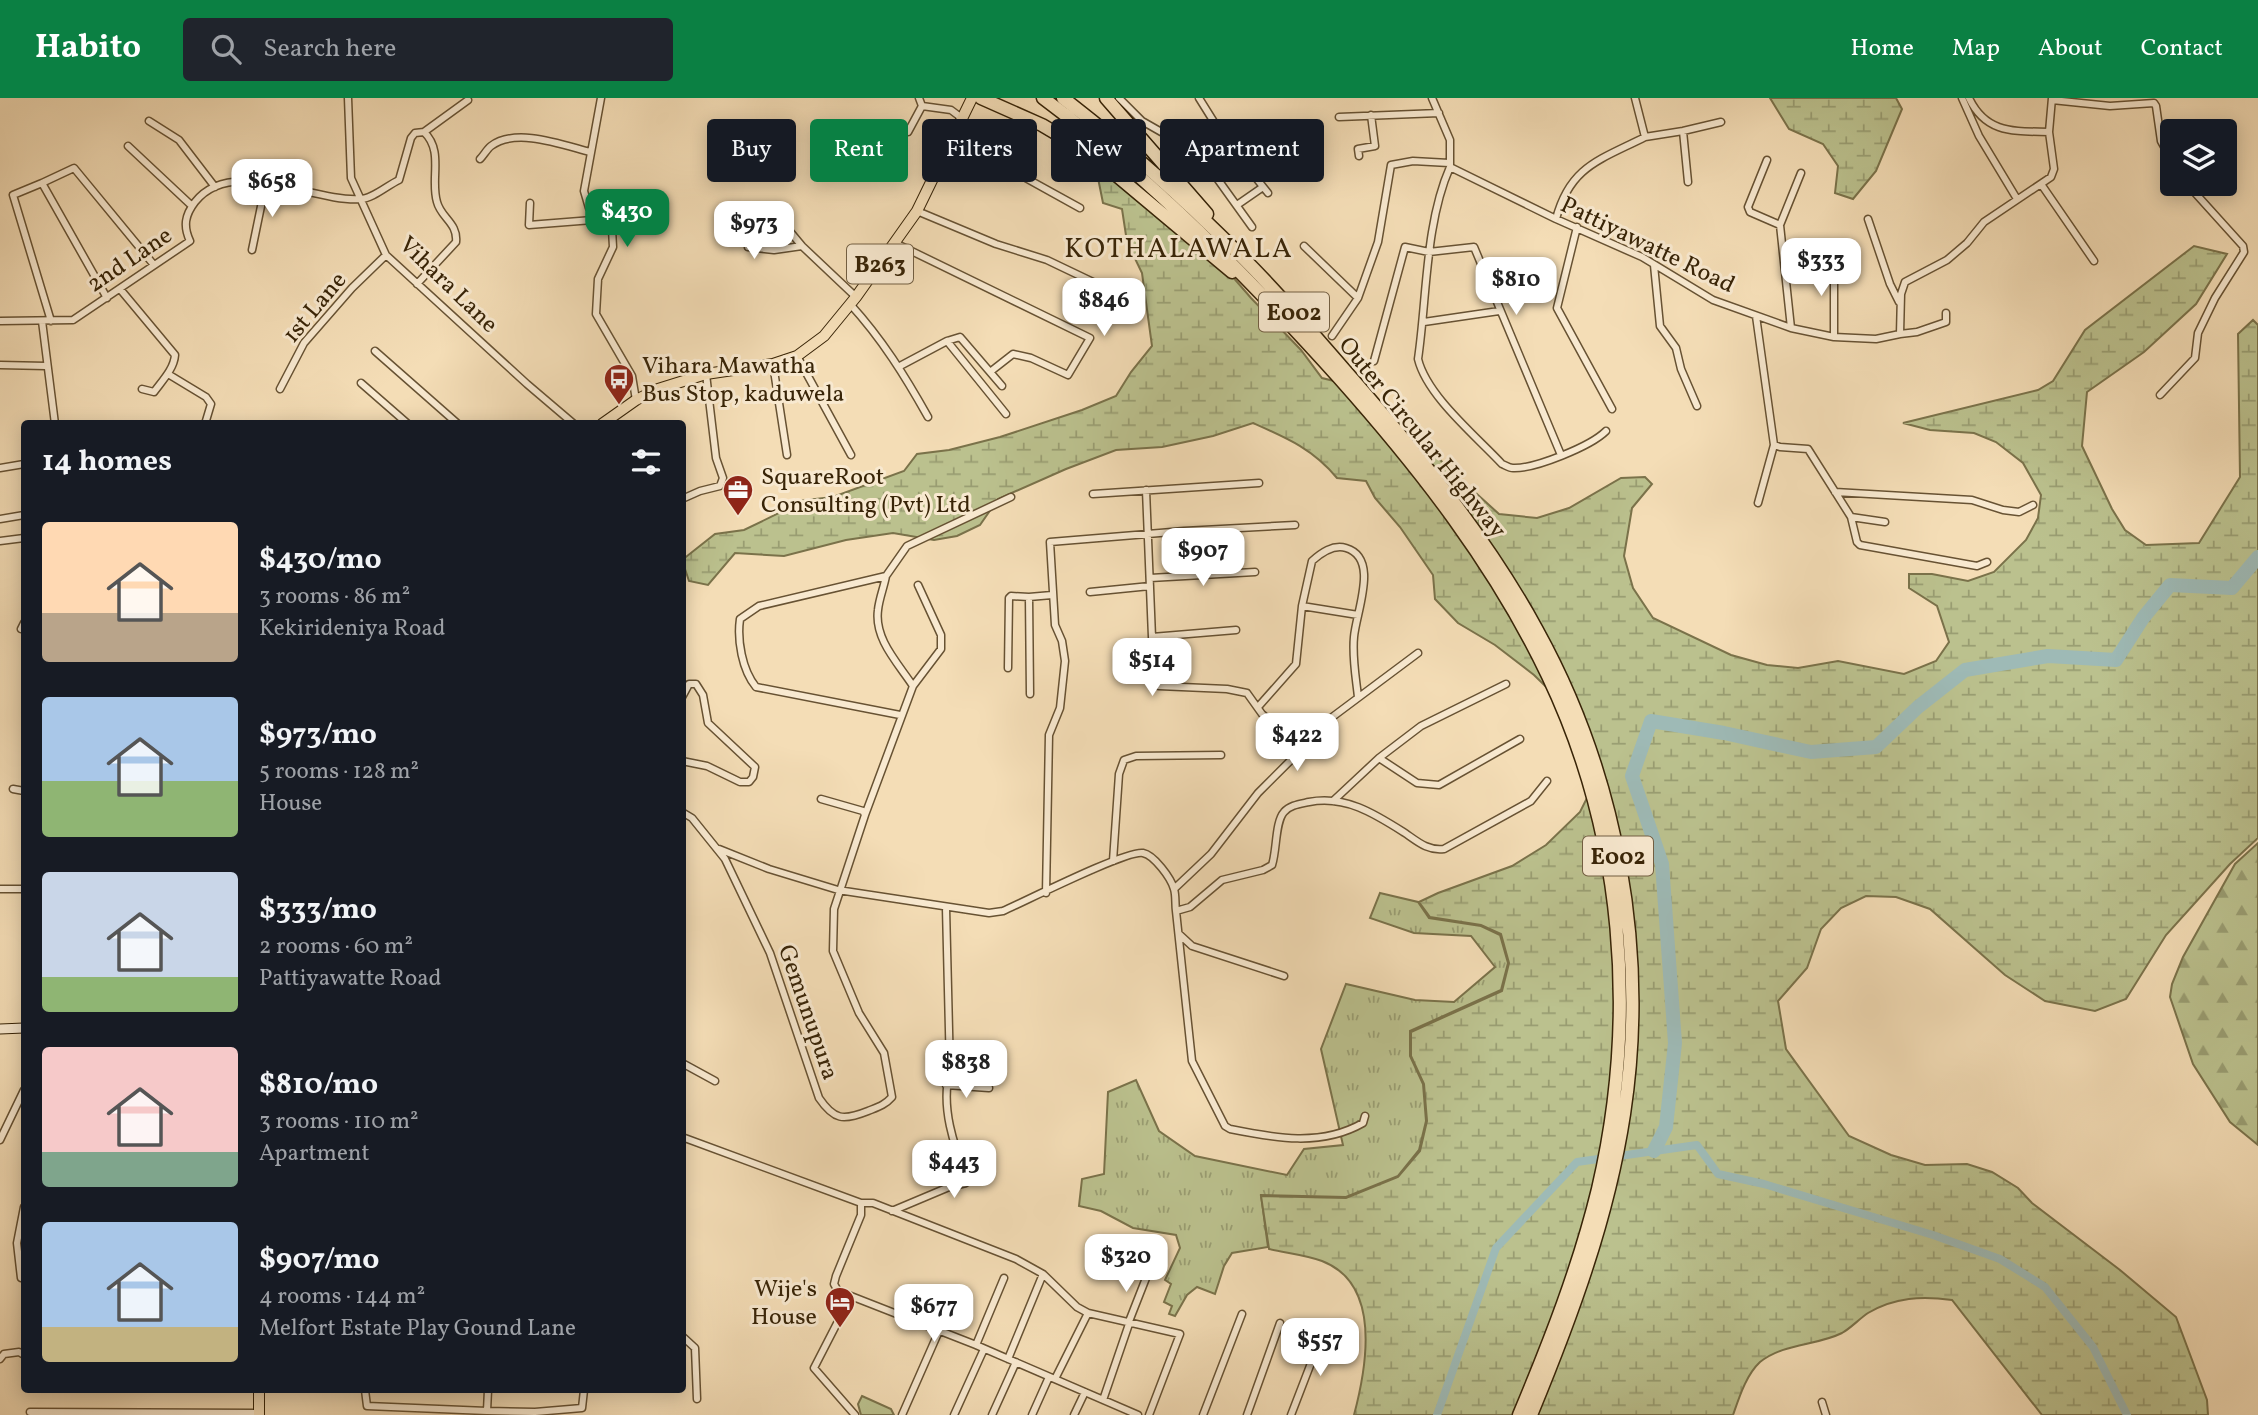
<!DOCTYPE html>
<meta charset="utf-8">
<style>
body{margin:0;font-family:Vollkorn,serif;background:#20242c;color:#f1f3f6;height:100vh;display:flex;flex-direction:column;font-size:26px;white-space:nowrap}
*{box-sizing:border-box;margin:0}
p{font-size:23px;color:#9ea1a6}
.icon{flex:none;width:38px;height:38px;fill:none;stroke:currentColor;stroke-width:2;stroke-linecap:round;stroke-linejoin:round}
.map{position:relative;flex:1;overflow:hidden}
.panel{position:absolute;left:21px;top:322px;width:665px;height:973px;display:flex;flex-direction:column;background:#171b24;border-radius:7px;box-shadow:0 4px 18px #0003}
.panel>*{flex:none}
.banner{position:absolute;left:707px;top:21px;width:665px;height:63px;display:flex;gap:14px}
.controls{position:absolute;left:2160px;top:21px;display:grid;gap:14px}
.controls a{display:grid;place-items:center;width:77px;height:77px;border-radius:7px;background:#171b24;box-shadow:0 4px 18px #0003;font-size:35px}
.price{position:absolute;translate:-50% -60px;padding:0 16px;border-radius:14px;background:#fff;color:#222;font-size:23px;line-height:46px;filter:drop-shadow(0 2px 4px #0008)}
.price::after{content:'';position:absolute;left:50%;top:42px;width:21px;height:16px;margin-left:-10px;background:inherit;clip-path:polygon(0 0,100% 0,50% 100%)}
.price.current{background:#0b8043;color:#fff}
ul{padding:0;list-style:none}
li{display:flex;align-items:center;gap:21px;height:175px;padding:0 21px}
li span{display:grid;place-items:center;flex:none;width:196px;height:140px;border-radius:7px;color:#555}
li>.icon{margin-inline-start:auto}
span .icon{width:84px;height:84px;fill:#fffc;stroke-width:1}
li b{font-size:30px}
h2{display:flex;justify-content:space-between;align-items:center;height:84px;padding:0 21px;font-size:30px}
.chip{padding:0 24px;border-radius:7px;background:#171b24;box-shadow:0 4px 18px #0003;font-size:24px;line-height:63px}
.chip.current{background:#0b8043;color:#fff}
header{display:flex;align-items:center;gap:42px;box-sizing:border-box;height:98px;padding:0 35px;background:#0b8043;color:#fff}
header strong{font-size:33px}
nav{display:flex;gap:38px;margin-inline-start:auto;font-size:24px}
.search{width:490px;height:63px;background:#20242c;display:flex;align-items:center;gap:18px;box-sizing:border-box;padding:0 24px;border-radius:7px;color:#9ea1a6;font-size:26px}
.map>svg:first-child{display:block}
.grass{fill:url(#grass-tufts);stroke:#7a724a;stroke-width:2}
.forest{fill:url(#forest-firs);stroke:#7a724a;stroke-width:2}
.wetland{fill:url(#wetland-marsh);stroke:#7a724a;stroke-width:2}
.lines{fill:none;stroke-linecap:round;stroke-linejoin:round}
.canal{stroke:#9ebab6;stroke-width:8}
.river{stroke:#9ebab6;stroke-width:14}
.street-casing{stroke:#675233;stroke-width:9}
.secondary-casing{stroke:#382407;stroke-width:11}
.primary-casing{stroke:#382407;stroke-width:12}
.highway-casing{stroke:#382407;stroke-width:15}
.street{stroke:#f8e9d0;stroke-width:6}
.secondary{stroke:#f8e9d0;stroke-width:9}
.primary{stroke:#f4ddb6;stroke-width:10}
.highway{stroke:#f4ddb6;stroke-width:12}
.labels{text-anchor:middle;stroke-width:6;stroke-linejoin:round;paint-order:stroke}
.shield{fill:#f8e9d0;stroke:#725f43;stroke-width:2}
.shield-label{font-size:23px;font-weight:bold;fill:#382407}
.street-label{font-size:24px;fill:#382407;stroke:#f8e9d0}
.poi-label{font-size:24px;fill:#382407;stroke:#f8e9d0;text-anchor:start}
.quarter-label{font-size:28px;letter-spacing:2px;fill:#382407;stroke:#f8e9d0}
</style>
<header>
<strong>Habito</strong>
<div class="search"><svg class="icon" aria-label="search" viewBox="0 0 24 24"><circle cx="10" cy="10" r="6"/><path d="M15 15l6 6"/></svg>Search here</div>
<nav><a>Home</a><a>Map</a><a>About</a><a>Contact</a></nav>
</header>
<div class="map">
<svg width="2258" height="1317" viewBox="0 0 2258 1317">
<defs>
<pattern id="grass-tufts" width="24" height="20" patternUnits="userSpaceOnUse" patternTransform="scale(1.75)"><rect width="24" height="20" fill="#bbc18e"/><path d="M3 7l-1-3M5 7V3M7 7l1-3M15 17l-1-3M17 17v-4M19 17l1-3" fill="none" stroke="#999d72"/></pattern>
<pattern id="forest-firs" width="22" height="20" patternUnits="userSpaceOnUse" patternTransform="scale(1.75)"><rect width="22" height="20" fill="#bbc18e"/><path d="M5 1l3.5 6h-7zM16 11l3.5 6h-7z" fill="#999d72"/></pattern>
<pattern id="wetland-marsh" width="20" height="14" patternUnits="userSpaceOnUse" patternTransform="scale(1.75)"><rect width="20" height="14" fill="#bbc18e"/><path d="M1 5h8M5 5V1M11 12h8M15 12V8" fill="none" stroke="#999d72"/></pattern>
</defs>
<rect width="100%" height="100%" fill="#f4ddb6"/>
<filter id="stains"><feTurbulence type="fractalNoise" baseFrequency=".00286" numOctaves="4"/><feColorMatrix values="0 0 0 0 .2 0 0 0 0 .09 0 0 0 0 .02 0 0 0 .5 -.17"/></filter>
<radialGradient id="worn" r=".72"><stop offset=".6" stop-color="#630" stop-opacity="0"/><stop offset="1" stop-color="#630" stop-opacity=".3"/></radialGradient>
<path class="grass" d="M1380,795L1418,804L1429,820L1481,828L1500,837L1508,865L1501,892L1410,933V958L1423,986L1426,1023L1419,1052L1398,1078L1346,1099L1261,1097L1268,1149L1232,1155L1224,1168L1215,1196L1197,1189L1187,1197L1175,1218L1169,1216L1172,1208L1164,1204L1171,1186L1165,1182L1180,1150L1176,1137L1133,1130L1101,1113L1079,1108L1082,1081L1104,1076L1108,994L1136,982L1159,1033L1195,1058L1287,1077L1304,1051L1343,1047L1321,951L1346,886L1415,902L1454,904L1495,869L1471,838L1414,835L1370,820Z
M862,1298L891,1311L894,1317H861L858,1306Z"/>
<path class="forest" d="M2258,745V1047L2230,1024L2193,966L2170,899L2172,886L2183,859L2235,766Z"/>
<path class="wetland" d="M1770,0H1896L1902,11L1876,73L1853,101L1835,95L1838,68L1823,46L1789,31Z
M1103,64L1138,84L1219,163L1251,200L1301,252L1322,280L1367,291L1411,331L1446,368L1499,416L1537,420L1569,410L1621,380L1645,379L1652,386L1632,410L1624,458L1633,490L1653,520L1731,557L1767,567L1798,570L1838,563L1904,576L1936,563L1949,544L1937,508L1909,490V476H1932L1968,483L1994,474L2026,442L2038,420L2041,397L2023,365L1996,344L1974,335L1930,332L1903,325L2038,292L2053,283L2085,232L2194,148L2227,156L2196,206L2144,254L2087,294L2082,348L2112,411L2125,432L2146,447L2199,445L2240,379L2238,236L2253,222L2258,227V740L2230,766L2166,837L2126,901L2095,913L2045,903L2005,877L1930,811L1896,799L1866,798L1841,810L1821,831L1807,870L1778,903L1786,951L1849,1038L1891,1057L1925,1067L1967,1066L1992,1074L2018,1090L2032,1105L2120,1172L2176,1219L2207,1302L2208,1317H2042L1952,1202C1922,1198 1895,1199 1868,1215C1859,1221 1851,1230 1842,1235C1816,1248 1784,1245 1760,1264C1746,1277 1739,1300 1733,1317H1354C1367,1268 1382,1186 1322,1163C1306,1157 1286,1155 1269,1151L1261,1098L1346,1100L1398,1079L1420,1053L1427,1023L1424,986L1411,958V934L1502,893L1509,865L1501,836L1481,827L1430,819L1419,804L1438,795L1512,768L1546,747L1580,714L1593,688L1576,618L1534,577L1495,547L1458,525L1435,501L1433,477L1400,429L1375,400L1366,383L1337,380C1313,351 1287,340 1253,325L1213,338L1162,349L1116,352L1066,371L998,401L980,427L957,438L934,442L893,435L846,442L784,458L735,455L708,487L689,483L682,462L715,436L744,432L781,414L789,404L833,399L904,373L917,356L949,352L1000,339L1082,312L1116,298L1131,274L1152,248L1142,175L1127,144L1122,111L1103,105L1098,80Z"/>
<g class="lines">
<path class="canal" d="M1437,1317L1496,1150L1577,1064L1697,1047L1718,1076L1764,1086L1933,1137L2000,1161L2045,1189L2093,1249L2127,1317"/>
<path class="river" d="M1654,1053L1666,1029L1675,945L1662,766L1632,678L1651,623L1724,635L1811,654L1876,649L1918,609L1965,572L2048,558L2116,562L2143,520L2170,487L2232,490L2258,459"/>
<g class="street-casing">
<path id="street" d="M348,0L351,80L386,157L527,286L574,326
M601,0L584,93L589,110L605,121L612,131L613,149L598,181L596,216L632,278L636,302
M919,0L922,8L951,12L963,21
M1119,0L1142,23L1191,51L1206,65L1252,129
M1199,0L1224,40L1268,95
M1432,0L1450,42V67
M1962,0L1979,38L2017,101
M1969,0C1986,36 2014,33 2049,34
M2052,2L2110,8L2154,5L2156,8L2161,43L2172,63
M1339,19L1439,15
M149,23L179,42L215,89
M886,33L908,34L922,8
M1683,33L1688,84
M424,34L468,2
M1645,39L1683,33L1721,24
M952,43L1013,73L1080,110
M128,48L192,108
M1359,58L1358,51L1375,48L1371,17
M480,61C484,57 487,51 491,48C516,29 563,47 590,54
M1767,62L1748,109L1750,114L1780,127L1801,75
M42,85L13,97L51,223
M2041,86L2094,163
M530,105L529,127L605,121
M1237,107L1263,89
M917,113L996,146L1047,162L1093,184
M777,118L802,148L856,199
M1556,121C1570,68 1600,62 1645,39L1635,0
M1868,121L1890,186L1899,204
M748,126V149L774,152L802,148
M1780,127L1791,230
M1577,129L1557,210L1612,311
M895,145L1090,240L1068,277L1031,260L1013,256L990,274
M1304,148L1358,200
M252,152L266,84
M1822,157L1834,185V239
M1654,167L1660,228L1676,250L1681,271L1697,308
M120,191L175,257C174,271 162,283 154,294L142,291
M107,200L42,85L74,70L154,167
M850,206C882,241 905,278 928,319
M1756,218L1774,347L1780,349L1808,351L1851,419L1857,444L1860,447L1977,468L1987,464
M0,223L73,222L190,143C183,128 185,117 195,104C232,57 313,105 361,101C372,101 388,87 399,82L411,40L415,35L424,34C444,53 430,81 437,104C441,120 458,125 456,144L417,186
M42,223L55,326
M1424,224L1499,213
M1900,236L1917,234L1946,224V215
M1332,238L1358,200L1378,144L1391,67L1413,63L1449,65
M947,243L1006,316
M375,253L458,326
M797,258L851,357
M1374,263L1405,149L1429,154L1474,149L1561,357
M773,266L787,357
M0,267L46,268
M900,268L947,243L960,239L1002,288
M168,276L206,299L211,306L205,326
M361,285L408,326
M280,291L304,245L352,190L386,157
M2160,297L2195,260L2198,235L2215,200L2244,154L2243,148L2187,86
M1606,333C1591,348 1535,371 1513,370C1509,370 1505,367 1502,366C1476,338 1427,298 1418,261C1427,200 1425,126 1450,69L1556,121L1642,159L1713,202L1791,230L1834,239L1876,241L1900,236L1901,196L1905,184L1947,162L1967,145L1984,124L2051,79L2054,71L2049,34L2052,0
M0,370L24,366
M1146,392L1152,539L1159,588L1227,591L1247,595L1262,616L1303,650
M1835,394L1972,402L2003,412L2019,414L2033,407
M1093,396L1259,385
M682,401L700,393L720,388L723,380L716,360L706,276
M1758,405L1774,347
M1851,419L1885,424
M0,421L24,417
M0,443L24,440
M886,478C884,489 879,501 878,512C874,541 898,565 913,588
M1150,480L1255,474
M1090,494L1150,488
M1302,508L1358,517
M21,531L24,525
M1152,539L1236,532
M1008,570L1009,500L1011,498L1029,499
M1030,596L1029,499L1052,497
M682,599L689,586H696L703,597L708,625L755,669L753,679L749,684H740L707,668L682,663
M1258,609L1296,566L1302,508L1312,463C1321,455 1333,446 1346,450C1380,460 1356,514 1354,539C1352,559 1356,580 1358,599
M900,617L756,589C742,572 737,542 740,521L759,508L886,478L907,448L1011,399
M1379,660L1417,685L1439,687L1520,641
M13,691L24,693
M1333,703L1379,660L1421,628L1506,586
M682,714L692,720L725,761L770,855L819,1000C834,1022 843,1023 868,1013C878,1009 885,1007 892,999L884,955L859,915L833,853L834,811L865,717L863,713L821,701
M865,717L913,588L941,551V537L918,487
M719,751L769,771L838,792L989,815L1003,813C1026,803 1126,752 1143,755C1154,757 1171,780 1174,791C1176,797 1175,806 1176,813L1190,809L1222,782L1263,772L1272,767C1277,752 1275,724 1284,714C1290,707 1300,706 1309,704C1346,697 1375,716 1405,735C1418,744 1428,753 1444,751L1531,703L1547,683
M1113,763L1119,676L1124,662L1136,658L1221,657
M0,791H24
M1174,791L1211,756L1258,695L1303,650L1327,623L1418,555
M1046,795L1049,637L1060,610L1065,563L1062,543L1055,527L1050,444L1184,433L1295,427
M1176,813L1192,963L1225,1028L1230,1031C1275,1040 1321,1049 1363,1025L1365,1018
M1179,836L1192,848L1284,878
M682,965L715,983
M946,987L989,990
M682,1039L861,1105V1117L836,1178L834,1186L838,1193L976,1247L1138,1317
M0,1042L24,992
M861,1105H873L1016,1161L1043,1176L1077,1209L1088,1215L1180,1236L1149,1317
M892,1113L949,1089L966,1085L967,1081C954,1048 940,1008 950,973L946,810
M21,1180L17,1145L24,1109
M851,1198L814,1270L855,1317
M1128,1226L1148,1175
M682,1238L695,1250L697,1301
M976,1247L1004,1180
M0,1261L4,1256L19,1254L24,1257
M1008,1261L1043,1176
M1055,1281L1088,1215
M365,1292L367,1308L487,1313L488,1292
M1103,1302L1129,1226
M1822,1304L1826,1317
M487,1313L535,1314L582,1310L584,1292
M30,1314L259,1315
M902,1317L939,1233
M954,1317L984,1251
M992,1317L1016,1264
M1032,1317L1049,1279
M1074,1317L1085,1294
M1203,1317L1242,1216
M1247,1317L1280,1225
M1291,1317L1323,1234"/>
</g>
<g class="secondary-casing">
<path id="secondary" d="M0,931L24,930"/>
</g>
<g class="primary-casing">
<path id="primary" d="M602,326L636,302L658,291L706,276L773,266L797,258L824,238L856,199L917,113L972,0
M259,1292V1317"/>
</g>
<g class="highway-casing">
<path id="highway" d="M981,0L1042,27L1091,56L1232,174
M1043,0C1154,83 1248,179 1340,281C1420,371 1496,468 1548,578C1624,737 1638,920 1598,1091C1579,1169 1550,1243 1519,1317
M1063,0C1128,50 1190,106 1247,164C1285,202 1320,244 1355,284C1422,361 1488,442 1537,532C1617,677 1649,852 1624,1016C1608,1121 1571,1220 1531,1317
M1106,0L1207,116"/>
</g>
<use href="#street" class="street"/>
<use href="#secondary" class="secondary"/>
<use href="#primary" class="primary"/>
<use href="#highway" class="highway"/>
</g>
<defs>
<g id="bus-pin" transform="scale(1.575)"><path d="M0 17L-7.5 6A9.5 9.5 0 1 1 7.5 6Z" fill="#8f2418" stroke="#f8e9d0"/><path d="M-5-6H5V4H4V6H2V4H-2V6H-4V4H-5ZM-3.5-4V0h7V-4ZM-3.5 1.2v1.5H-2V1.2ZM2 1.2v1.5H3.5V1.2Z" fill="#fff"/></g>
<g id="office-pin" transform="scale(1.575)"><path d="M0 17L-7.5 6A9.5 9.5 0 1 1 7.5 6Z" fill="#8f2418" stroke="#f8e9d0"/><path d="M-6-3h4V-5.5h4V-3h4V5H-6ZM-1-4.5V-3h2v-1.5ZM-6 0V1H6V0Z" fill="#fff"/></g>
<g id="hotel-pin" transform="scale(1.575)"><path d="M0 17L-7.5 6A9.5 9.5 0 1 1 7.5 6Z" fill="#8f2418" stroke="#f8e9d0"/><path d="M-6-4.5h1.5V1H6V5H4.5V3h-9V5H-6ZM-4 0a1.8 1.8 0 1 1 3.6 0ZM.5 0V-2.5h3Q6-2.5 6 0Z" fill="#fff"/></g>
</defs>
<g fill-rule="evenodd">
<use href="#bus-pin" x="619" y="281"/>
<use href="#office-pin" x="738" y="392"/>
<use href="#hotel-pin" x="840" y="1204"/>
</g>
<g class="labels">
<g class="shield">
<rect x="847" y="146.5" width="66" height="39" rx="5"/>
<rect x="1259" y="194.5" width="70" height="39" rx="5"/>
<rect x="1583" y="738.5" width="70" height="39" rx="5"/>
</g>
<g class="shield-label">
<text x="880" y="174">B263</text>
<text x="1294" y="222">E002</text>
<text x="1618" y="766">E002</text>
</g>
<g class="street-label">
<text transform="translate(1648 146) rotate(26)" y="8">Pattiyawatte Road</text>
<text transform="translate(129 161) rotate(-34)" y="8">2nd Lane</text>
<text transform="translate(449 186) rotate(44)" y="8">Vihara Lane</text>
<text transform="translate(314 209) rotate(-50)" y="8">1st Lane</text>
<text transform="translate(1423 339) rotate(51)" y="8">Outer Circular Highway</text>
<text transform="translate(809 914) rotate(71)" y="8">Gemunupura</text>
</g>
<g class="poi-label">
<text x="642" y="275">Vihara Mawatha<tspan x="642" dy="28">Bus Stop, kaduwela</tspan></text>
<text x="761" y="386">SquareRoot<tspan x="761" dy="28">Consulting (Pvt) Ltd</tspan></text>
<text x="817" y="1198" text-anchor="end">Wije's<tspan x="817" dy="28">House</tspan></text>
</g>
<g class="quarter-label">
<text x="1179" y="159">KOTHALAWALA</text>
</g>
</g>
<rect width="100%" height="100%" filter="url(#stains)"/>
<rect width="100%" height="100%" fill="url(#worn)"/>
</svg>
<div class="controls">
<a><svg class="icon" aria-label="layers" viewBox="0 0 24 24"><path d="M12 4l9 5-9 5-9-5zM3 14l9 5 9-5"/></svg></a>
</div>
<b class="price" style="left:272px;top:121px">$658</b>
<b class="price current" style="left:627px;top:151px">$430</b>
<b class="price" style="left:754px;top:163px">$973</b>
<b class="price" style="left:1821px;top:200px">$333</b>
<b class="price" style="left:1516px;top:219px">$810</b>
<b class="price" style="left:1104px;top:240px">$846</b>
<b class="price" style="left:1203px;top:490px">$907</b>
<b class="price" style="left:1152px;top:600px">$514</b>
<b class="price" style="left:1297px;top:675px">$422</b>
<b class="price" style="left:966px;top:1002px">$838</b>
<b class="price" style="left:954px;top:1102px">$443</b>
<b class="price" style="left:1126px;top:1196px">$320</b>
<b class="price" style="left:934px;top:1246px">$677</b>
<b class="price" style="left:1320px;top:1280px">$557</b>
<div class="banner">
<a class="chip">Buy</a>
<a class="chip current">Rent</a>
<a class="chip">Filters</a>
<a class="chip">New</a>
<a class="chip">Apartment</a>
</div>
<section class="panel">
<h2>14 homes<svg class="icon" aria-label="filters" viewBox="0 0 24 24"><path d="M4 7h16M4 17h16"/><circle cx="9" cy="7" r="2"/><circle cx="15" cy="17" r="2"/></svg></h2>
<ul>
<li><span style="background:linear-gradient(#ffd9b3 65%,#b9a48a 0)"><svg class="icon" aria-label="home" viewBox="0 0 24 24"><path d="M3 11l9-7 9 7M6 9v11h12V9"/></svg></span><div><b>$430/mo</b><p>3 rooms · 86 m²</p><p>Kekirideniya Road</p></div></li>
<li><span style="background:linear-gradient(#a9c7e8 60%,#8fb573 0)"><svg class="icon" aria-label="home" viewBox="0 0 24 24"><path d="M3 11l9-7 9 7M6 9v11h12V9"/></svg></span><div><b>$973/mo</b><p>5 rooms · 128 m²</p><p>House</p></div></li>
<li><span style="background:linear-gradient(#c9d6e8 75%,#8fb573 0)"><svg class="icon" aria-label="home" viewBox="0 0 24 24"><path d="M3 11l9-7 9 7M6 9v11h12V9"/></svg></span><div><b>$333/mo</b><p>2 rooms · 60 m²</p><p>Pattiyawatte Road</p></div></li>
<li><span style="background:linear-gradient(#f6c9c9 75%,#7fa58c 0)"><svg class="icon" aria-label="home" viewBox="0 0 24 24"><path d="M3 11l9-7 9 7M6 9v11h12V9"/></svg></span><div><b>$810/mo</b><p>3 rooms · 110 m²</p><p>Apartment</p></div></li>
<li><span style="background:linear-gradient(#a9c7e8 75%,#c2b280 0)"><svg class="icon" aria-label="home" viewBox="0 0 24 24"><path d="M3 11l9-7 9 7M6 9v11h12V9"/></svg></span><div><b>$907/mo</b><p>4 rooms · 144 m²</p><p>Melfort Estate Play Gound Lane</p></div></li>
</ul>
</section>
</div>
